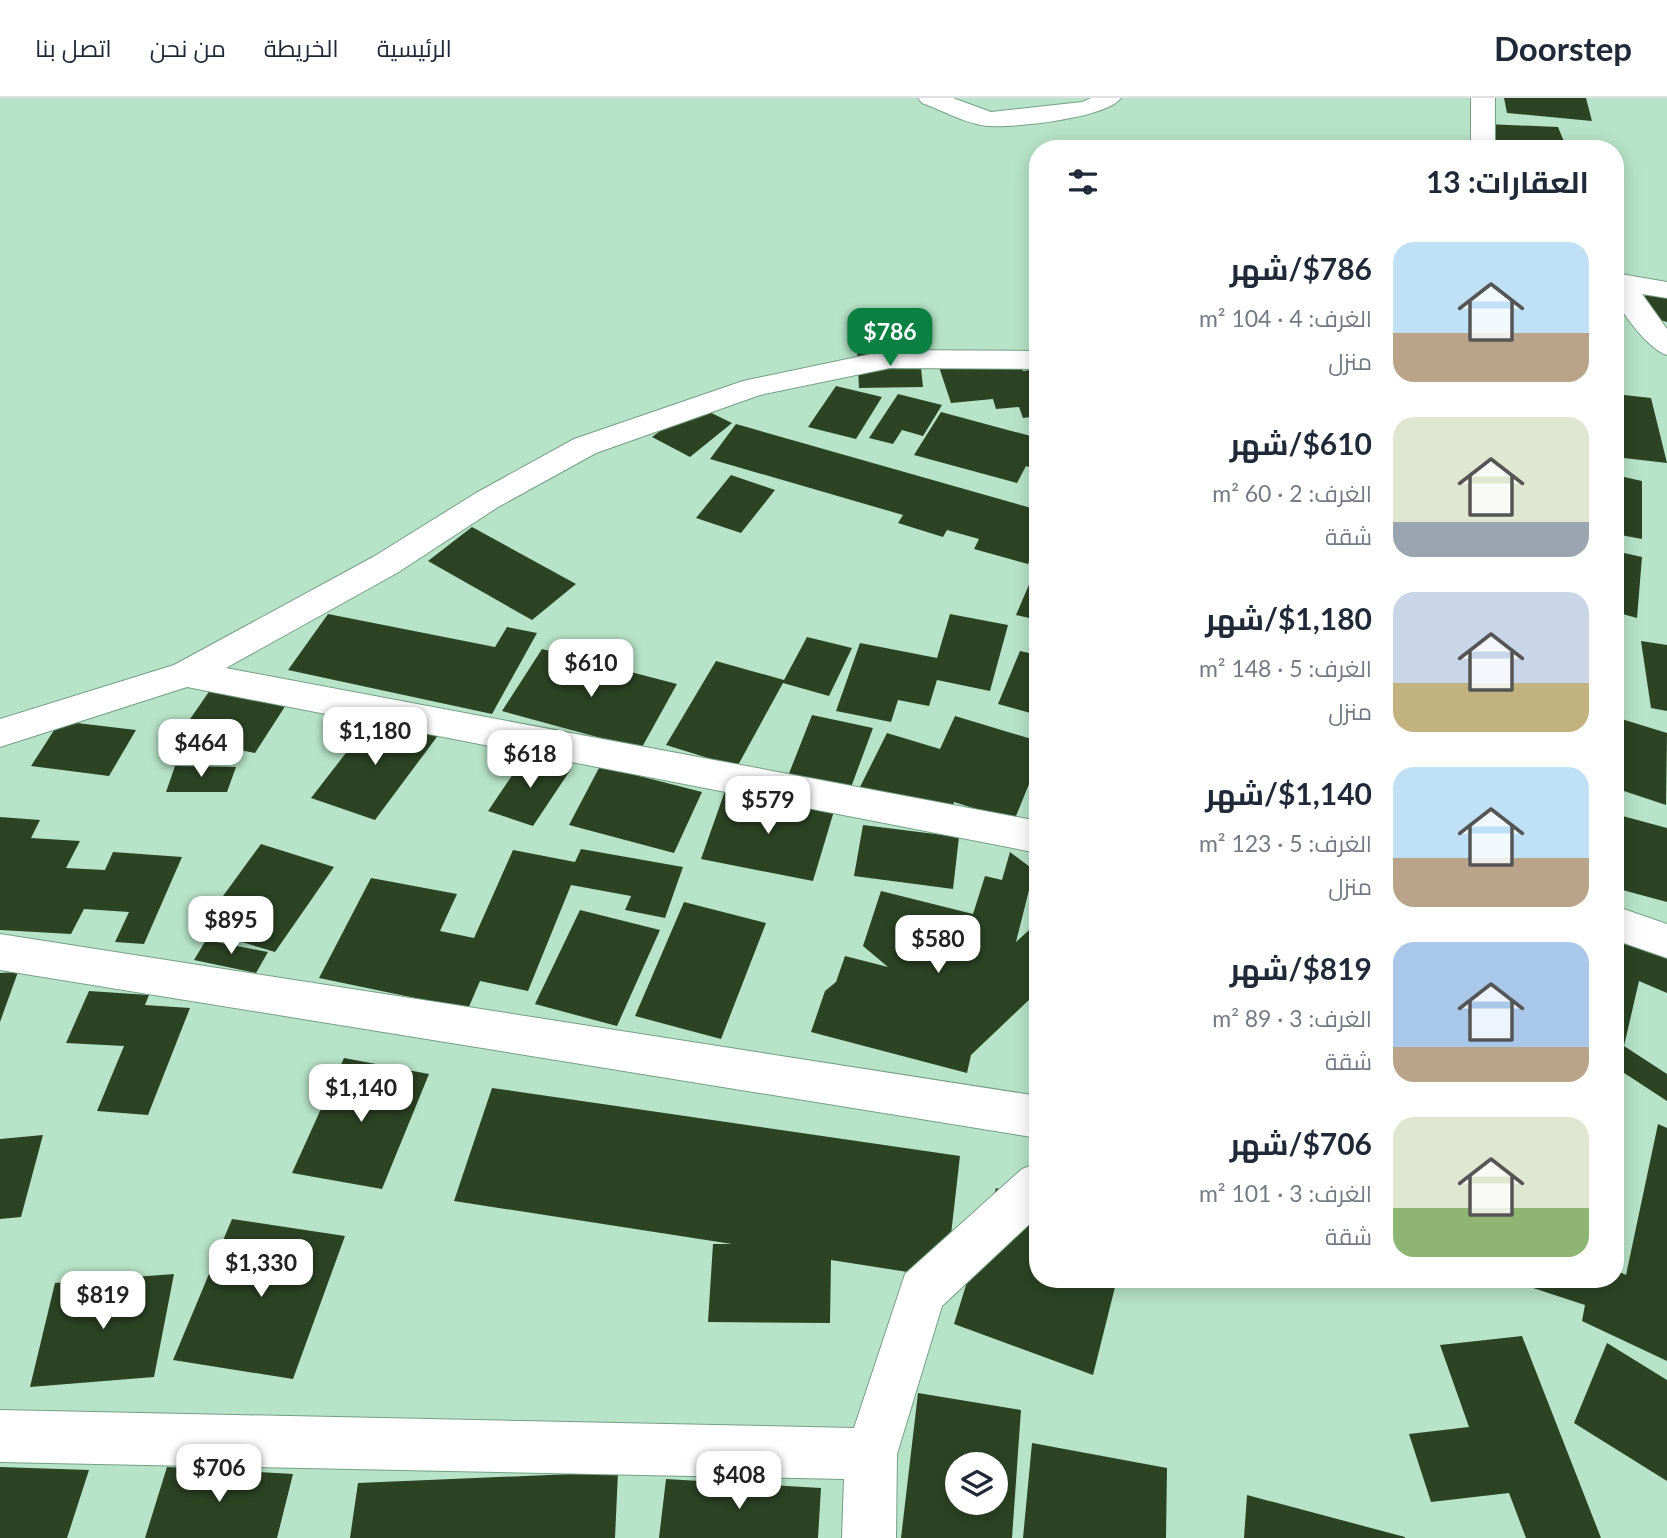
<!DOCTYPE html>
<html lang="ar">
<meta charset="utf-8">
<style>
body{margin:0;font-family:Lato,Cairo,sans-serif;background:#f2f2f3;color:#1f2937;direction:rtl;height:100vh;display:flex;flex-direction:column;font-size:26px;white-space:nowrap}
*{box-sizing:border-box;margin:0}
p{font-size:23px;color:#747a83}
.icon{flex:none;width:38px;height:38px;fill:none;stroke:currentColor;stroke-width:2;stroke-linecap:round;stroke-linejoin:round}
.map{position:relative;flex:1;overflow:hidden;direction:ltr}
.panel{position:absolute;left:1029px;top:42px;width:595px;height:1148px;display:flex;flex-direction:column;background:#fff;border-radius:28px;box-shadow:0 4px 18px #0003;direction:rtl}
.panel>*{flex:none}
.tools{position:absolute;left:945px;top:1354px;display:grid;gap:14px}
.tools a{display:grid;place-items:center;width:63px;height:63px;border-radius:50%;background:#fff;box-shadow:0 4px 18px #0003;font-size:35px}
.price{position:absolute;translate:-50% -60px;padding:0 16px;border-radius:14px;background:#fff;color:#222;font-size:23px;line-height:46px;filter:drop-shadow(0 2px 4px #0008)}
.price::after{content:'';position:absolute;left:50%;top:42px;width:21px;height:16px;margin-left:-10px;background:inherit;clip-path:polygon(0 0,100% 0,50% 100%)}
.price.current{background:#0b8043;color:#fff}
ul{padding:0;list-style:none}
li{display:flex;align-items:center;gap:21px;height:175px;padding:0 35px}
li span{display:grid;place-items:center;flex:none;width:196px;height:140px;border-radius:21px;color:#555}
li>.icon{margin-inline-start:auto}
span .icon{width:84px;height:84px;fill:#fffc;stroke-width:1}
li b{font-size:30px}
h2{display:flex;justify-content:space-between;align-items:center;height:84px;padding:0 35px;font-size:30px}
header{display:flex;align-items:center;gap:42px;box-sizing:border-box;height:98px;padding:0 35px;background:#fff;border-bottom:2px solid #e0e1e3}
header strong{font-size:33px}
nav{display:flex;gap:38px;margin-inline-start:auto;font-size:24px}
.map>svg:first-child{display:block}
.building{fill:#2c4424;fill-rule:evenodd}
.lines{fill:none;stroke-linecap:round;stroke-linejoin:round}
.minor-casing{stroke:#749f85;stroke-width:2}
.minor{fill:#fff;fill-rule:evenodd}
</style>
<header>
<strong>Doorstep</strong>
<nav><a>الرئيسية</a><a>الخريطة</a><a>من نحن</a><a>اتصل بنا</a></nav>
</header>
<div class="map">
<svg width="1667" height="1440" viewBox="0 0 1667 1440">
<rect width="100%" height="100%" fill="#b7e4c8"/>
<path class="building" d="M1504,0H1586L1592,23L1507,15Z
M1486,26L1558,29L1567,51H1494Z
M1650,188L1667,193V224L1636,215Z
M919,250L923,289L859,290L857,251Z
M1018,258L1023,273L1038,271V318L1023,320L1019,309L996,311L993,301L951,305L938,266Z
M836,288L882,299L856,341L808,329Z
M898,296L942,307L923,338L902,332L893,346L869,340Z
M1615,296L1651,300L1667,365L1615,359Z
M695,307L732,325L690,359L652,339Z
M941,314L1038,340V372L1026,368L1017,385L914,357Z
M736,326L1038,412V446L1028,466L974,451L979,441L947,432L943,439L898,425L903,417L710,361Z
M731,377L775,392L741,435L696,420Z
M1615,377L1642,383V441L1615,436Z
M472,429L576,486L532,522L428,463Z
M1615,453L1642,459L1637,520L1615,514Z
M1034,475L1038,476V522L1016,517Z
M328,516L495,549L507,529L537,535L492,616L288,572Z
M950,516L1008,527L990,593L937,582L929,608L898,602L891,624L836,613L860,545L937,560Z
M807,539L852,550L829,598L783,585L737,669L666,647L716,563L784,582Z
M1641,543L1667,547V613L1651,610Z
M542,551L677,586L641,651L502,613Z
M1020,553L1038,557V617L998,606Z
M217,582L293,596L255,655L177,640Z
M377,615L439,636L375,722L311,700Z
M812,617L873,630L850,692L788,678Z
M955,618L1038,643V664L1014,723L954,704L948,719L859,691L887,635L940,651Z
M1615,619L1667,635L1666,707L1615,690Z
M60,623L136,632L109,678L31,668Z
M526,657L571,671L533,728L488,713Z
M175,668L236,669L227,694H166Z
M600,668L702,694L674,755L569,727Z
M725,693L834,713L813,783L701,761Z
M1615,716L1667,730V804L1615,790Z
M0,719L40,722L31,740L80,743L66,770L105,772L113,754L182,759L144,846L115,844L129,814L84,811L71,836L0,832Z
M863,727L959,739L953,791L854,778Z
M261,746L334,769L275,854L199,831Z
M581,751L683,769L665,820L625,812L631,798L571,787L528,893L480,883L468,911L319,880L371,780L457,796L440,833L474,840L513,752L575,764Z
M1010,754L1034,772L1016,844L1038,824V901L1032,899L971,957L967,975L811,934L825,893L836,884L845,858L888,869L863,848L881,793L973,816L985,778L1002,782Z
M684,804L766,825L721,941L635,918Z
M580,812L660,832L617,928L535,906Z
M1615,822L1667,842V895L1639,883L1624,948L1667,976V1003L1615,969Z
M206,842L268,854L256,875L194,862Z
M18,874L0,924V875Z
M89,893L149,897L145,907L190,910L148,1017L97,1013L124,948L66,945Z
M344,960L429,976L382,1091L292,1075Z
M492,990L960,1058L946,1180L831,1162L830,1225L708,1224L713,1146H732L454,1103Z
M1658,1026L1667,1030V1263L1582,1223L1585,1207L1509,1182L1615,1181V1172L1626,1177Z
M43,1037L21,1119L0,1121V1041Z
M996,1090L1038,1104V1181H1117L1093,1277L954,1226Z
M232,1121L345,1138L293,1281L173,1262Z
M174,1176L154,1279L30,1289L55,1185Z
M1522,1238L1601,1440H1526L1509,1395L1431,1404L1409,1336L1469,1329L1440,1247Z
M1607,1245L1667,1282V1383L1574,1325Z
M918,1295L1021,1312L1012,1440H901ZM957,1367H996V1405H957Z
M1032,1345L1167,1370L1166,1440H1023Z
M0,1369L89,1372L67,1440H0Z
M167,1369L293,1376L277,1440H145Z
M618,1374L615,1440H350L358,1385Z
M666,1381L821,1390L818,1440H659Z
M1247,1397L1405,1439V1440H1244Z"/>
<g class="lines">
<g class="minor-casing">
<path id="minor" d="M918,0H953L991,14L1082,4L1091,0H1121C1107,20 1014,30 989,28C968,27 942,12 922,5Z
M1471,0H1495V51H1471Z
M1615,175L1667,184V200L1642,196L1667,231V257C1650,252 1621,216 1615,198C1614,191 1615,182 1615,175Z
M890,252L1038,253V271L890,270L760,297L596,355L498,409L397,475L226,570L1038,723V755L187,589L0,649V621L174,567L373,459L476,395L574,341L743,283Z
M1615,808L1667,826V860L1615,842Z
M0,836L1038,998V1040L0,872Z
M1038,1065V1118L942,1208L897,1356L896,1440H842L844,1381L0,1364V1312L854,1330L905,1176L1022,1071Z"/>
</g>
<use href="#minor" class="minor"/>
</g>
</svg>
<div class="tools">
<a><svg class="icon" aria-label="layers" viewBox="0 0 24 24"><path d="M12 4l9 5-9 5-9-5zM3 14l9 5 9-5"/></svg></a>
</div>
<b class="price current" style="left:890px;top:270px">$786</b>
<b class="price" style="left:591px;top:601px">$610</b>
<b class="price" style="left:375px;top:669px">$1,180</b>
<b class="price" style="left:201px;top:681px">$464</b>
<b class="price" style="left:530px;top:692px">$618</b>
<b class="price" style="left:768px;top:738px">$579</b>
<b class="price" style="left:231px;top:858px">$895</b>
<b class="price" style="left:938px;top:877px">$580</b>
<b class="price" style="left:361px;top:1026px">$1,140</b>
<b class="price" style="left:261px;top:1201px">$1,330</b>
<b class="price" style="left:103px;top:1233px">$819</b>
<b class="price" style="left:219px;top:1406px">$706</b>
<b class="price" style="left:739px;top:1413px">$408</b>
<section class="panel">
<h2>العقارات: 13<svg class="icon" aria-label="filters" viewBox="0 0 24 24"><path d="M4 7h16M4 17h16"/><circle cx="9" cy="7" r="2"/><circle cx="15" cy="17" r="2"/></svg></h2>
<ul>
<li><span style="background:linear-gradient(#bfe0f5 65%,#b9a48a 0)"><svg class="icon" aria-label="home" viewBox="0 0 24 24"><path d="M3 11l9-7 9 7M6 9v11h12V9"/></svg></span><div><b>$786/شهر</b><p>الغرف: 4 · 104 m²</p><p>منزل</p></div></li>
<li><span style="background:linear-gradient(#dfe7d0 75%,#9aa5b1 0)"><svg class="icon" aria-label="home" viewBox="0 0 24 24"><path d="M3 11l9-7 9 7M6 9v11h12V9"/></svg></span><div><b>$610/شهر</b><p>الغرف: 2 · 60 m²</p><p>شقة</p></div></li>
<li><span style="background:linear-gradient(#c9d6e8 65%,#c2b280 0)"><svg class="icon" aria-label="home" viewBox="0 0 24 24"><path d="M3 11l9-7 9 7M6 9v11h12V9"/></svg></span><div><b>$1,180/شهر</b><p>الغرف: 5 · 148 m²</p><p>منزل</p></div></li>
<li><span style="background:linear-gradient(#bfe0f5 65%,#b9a48a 0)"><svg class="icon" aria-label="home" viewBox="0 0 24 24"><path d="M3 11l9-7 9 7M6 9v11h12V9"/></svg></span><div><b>$1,140/شهر</b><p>الغرف: 5 · 123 m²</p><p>منزل</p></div></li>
<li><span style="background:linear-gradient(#a9c7e8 75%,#b9a48a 0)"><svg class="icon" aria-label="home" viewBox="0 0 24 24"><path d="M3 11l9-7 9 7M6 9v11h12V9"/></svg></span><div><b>$819/شهر</b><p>الغرف: 3 · 89 m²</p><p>شقة</p></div></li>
<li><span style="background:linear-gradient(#dfe7d0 65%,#8fb573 0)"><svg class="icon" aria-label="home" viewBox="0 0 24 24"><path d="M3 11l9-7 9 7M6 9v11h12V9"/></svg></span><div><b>$706/شهر</b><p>الغرف: 3 · 101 m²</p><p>شقة</p></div></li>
</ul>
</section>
</div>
